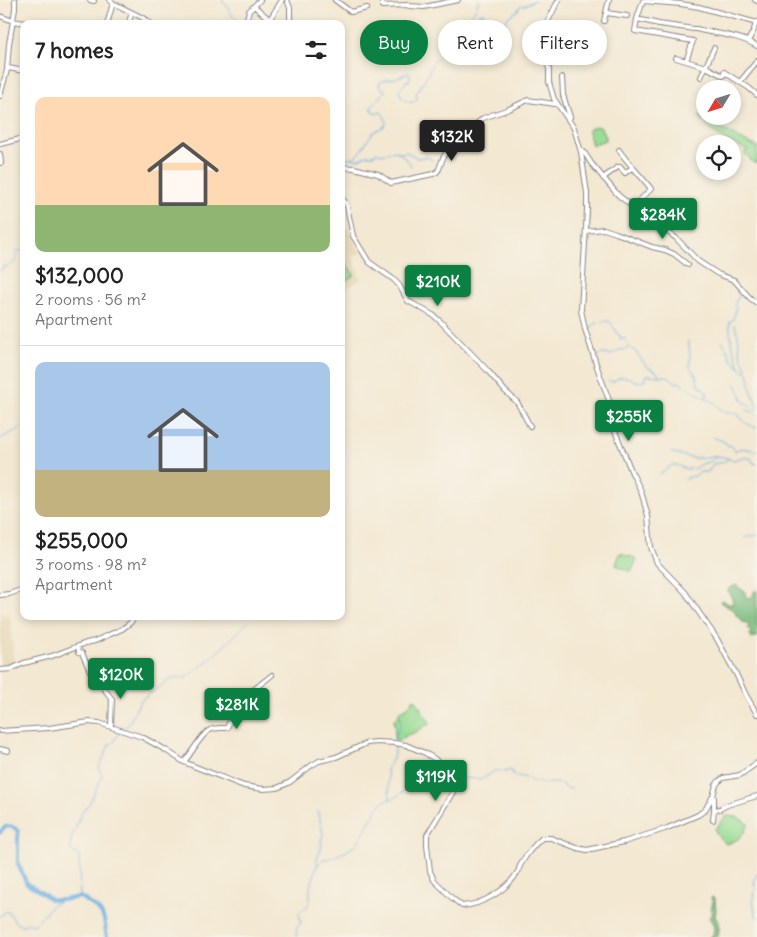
<!DOCTYPE html>
<meta charset="utf-8">
<style>
body{margin:0;font-family:Delius,sans-serif;background:#f2f2f2;color:#222;height:100vh;display:flex;flex-direction:column;font-size:19px;white-space:nowrap}
*{box-sizing:border-box;margin:0}
p{font-size:16px;color:#767676}
.icon{flex:none;width:28px;height:28px;fill:none;stroke:currentColor;stroke-width:2;stroke-linecap:round;stroke-linejoin:round}
.map{position:relative;flex:1;overflow:hidden}
.side{position:absolute;left:20px;top:20px;width:325px;height:600px;display:flex;flex-direction:column;background:#fff;border-radius:10px;box-shadow:0 2px 8px #0003}
.side>*{flex:none}
.banner{position:absolute;left:360px;top:20px;width:321px;height:45px;display:flex;gap:10px}
.needle{width:32px;rotate:232deg}
.controls{position:absolute;left:696px;top:80px;display:grid;gap:10px}
.controls a{display:grid;place-items:center;width:45px;height:45px;border-radius:50%;background:#fff;box-shadow:0 2px 8px #0003;font-size:25px}
.price{position:absolute;translate:-50% -42px;padding:0 11px;border-radius:5px;background:#0b8043;color:#fff;font-size:16px;line-height:32px;filter:drop-shadow(0 1px 2px #0008)}
.price::after{content:'';position:absolute;left:50%;top:30px;width:15px;height:11px;margin-left:-8px;background:inherit;clip-path:polygon(0 0,100% 0,50% 100%)}
.price.on{background:#222;color:#fff}
ul{padding:0;list-style:none}
li{display:grid;align-content:center;gap:10px;height:265px;padding:0 15px}
li+li{border-top:1px solid #e0e0e0}
li span{display:grid;place-items:center;height:155px;border-radius:10px;color:#555}
li>.icon{margin-inline-start:auto}
span .icon{width:90px;height:90px;fill:#fffc;stroke-width:1}
li b{font-size:21px}
h2{display:flex;justify-content:space-between;align-items:center;height:60px;padding:0 15px;font-size:21px}
.tag{padding:0 18px;border-radius:22px;background:#fff;box-shadow:0 2px 8px #0003;font-size:18px;line-height:45px}
.tag.on{background:#0b8043;color:#fff}
.map>svg:first-child{display:block}
.built{fill:#e7daba}
.green{fill:#9add94;stroke:#5e8068}
.forest{fill:#7bbc7e;stroke:#4e6f5c}
.lines{fill:none;stroke-linecap:round;stroke-linejoin:round}
.stream{stroke:#6db1e3;stroke-width:1}
.river{stroke:#6db1e3;stroke-width:4}
.minor-casing{stroke:#8a8586;stroke-width:6}
.minor{stroke:#fff;stroke-width:4}
</style>
<div class="map">
<svg width="757" height="937" viewBox="0 0 757 937">
<rect width="100%" height="100%" fill="#f7f3e8"/>
<filter id="ink" filterUnits="userSpaceOnUse"><feTurbulence type="fractalNoise" baseFrequency=".02" numOctaves="2"/><feDisplacementMap in="SourceGraphic" scale="10" xChannelSelector="R" yChannelSelector="G"/><feConvolveMatrix kernelMatrix="1 2 1 2 8 2 1 2 1" color-interpolation-filters="sRGB"/></filter>
<filter id="wash" filterUnits="userSpaceOnUse"><feTurbulence type="fractalNoise" baseFrequency=".0096" numOctaves="4" result="noise"/><feDisplacementMap in="SourceGraphic" scale="20" xChannelSelector="R" yChannelSelector="G"/><feGaussianBlur stdDeviation="1.12" result="paint"/><feColorMatrix in="noise" values="0 0 0 0 0 0 0 0 0 0 0 0 0 0 0 0 0 1.4 0 .05"/><feComposite in="paint" operator="in"/></filter>
<g filter="url(#wash)">
<rect width="100%" height="100%" fill="#f3e8d2"/>
<path class="built" d="M349,228L353,240L361,253L353,257L361,280L346,288L341,289V231Z
M0,614L10,616L14,665L0,666Z"/>
<path class="green" d="M700,115L717,123L724,130L748,143L757,146V164L750,160V158L745,154V152L748,151V150C743,149 741,147 737,145C722,140 708,130 699,116Z
M596,126L600,127L606,137L605,140L592,145L588,130Z
M341,256L354,275L341,284Z
M620,553L637,559L632,570L629,571L616,565Z
M414,699L416,700L422,711L430,722L429,725H426L416,732L407,735L399,741H395L394,739L395,733L394,719L397,717L399,719H400L399,715V712L408,707Z
M726,816L738,817L748,824C745,834 737,842 726,844C721,839 716,836 715,829Z"/>
<path class="forest" d="M736,585L745,592L746,597L750,598L753,596L754,591H757V637L751,639L749,634L751,632L748,628L749,625L746,623L742,622L736,615L735,611L721,603L720,601L723,600L728,604H732C735,598 727,595 728,589Z
M712,897L715,899L716,910L715,916C719,923 720,929 718,937H710L712,936C716,928 713,924 709,917L710,916L712,915L711,909L713,902L711,899Z"/>
<g class="lines">
<path class="stream" d="M223,0V2L227,6L233,17L239,21V24
M459,31L463,29L467,30L474,23L475,16L483,13L499,26H502L505,24L508,17L518,10L520,6L525,5L535,0
M398,152L410,163L411,166
M341,157C360,164 363,143 373,133C377,129 385,128 386,123C387,120 383,115 381,112L375,114L371,108C374,101 382,98 385,90L379,86L380,82L388,79H394L407,73L410,74V77L409,81H406L404,85L399,90C400,98 408,105 416,101L417,98L416,94L428,74L433,62L443,54C444,46 450,43 454,37C456,34 459,30 461,26L460,22C472,15 475,13 479,0
M353,157L354,159H359L367,155H374L376,152L381,154L395,151L401,153L407,152L417,158L428,157L432,160
M0,271L4,266C10,267 5,267 10,265C18,261 15,260 16,252L18,251L24,250
M739,295L738,298L734,305L736,308L733,320L730,321C728,331 735,359 741,368
M735,325L738,335L740,353L749,376L751,390L757,407
M588,329L597,323L609,321C612,324 616,330 617,334L620,335V339L624,338L627,342L628,347L635,351L647,367L652,369L657,372L659,376H668L675,382L683,383L688,388L715,403L721,410L728,413H737C742,420 748,426 757,428
M688,341L690,354V367L696,375L698,384L707,392V398
M722,341L727,349V351L730,353V359L735,362L736,365L743,370L746,371
M596,356L602,354L611,355L619,350H624L628,348
M609,381L614,382L616,379L622,377L630,378L638,382L645,381L647,375L659,376
M736,384L743,401L757,410
M747,410L752,411L757,416
M713,437L725,442L727,445L732,446L735,451L741,448L757,451
M0,439L24,426
M671,452L684,456L695,458H706L718,456L735,460L740,458H751L753,463L757,464
M660,474L672,465H676L688,470L691,468L694,469L701,464L712,461L716,457
M685,480L689,477L695,476L700,472H708L713,464L724,462L728,459
M744,538L757,535
M121,729L128,725L141,700L170,680L175,678H185L197,670L224,646L248,622
M395,741L401,721
M453,782L467,778L482,779L486,777L496,770L504,772L511,770L513,775L527,778L533,782L541,783H555L561,784L567,788L572,789
M390,799C397,798 399,794 404,791C411,786 441,782 450,783
M317,866L323,859H328L345,852L357,844L376,810L384,801L390,799L387,771L388,767L393,759L395,745
M757,874L754,883L756,889C750,898 755,908 757,918
M80,897L79,856L71,850V839L82,812L89,804L102,777L99,768L109,745L114,742L119,732
M0,916L5,912H9C15,922 17,929 29,923L32,925L36,924L52,905L62,900
M296,937L297,927L301,924L299,913L309,904L310,898V888L317,866V858L322,846L321,841L323,834L318,811"/>
<path class="river" d="M0,833C4,824 12,825 18,831V864L27,884L36,889L52,900H62L80,897C89,903 102,909 104,920C106,926 105,931 107,937"/>
</g>
</g>
<g filter="url(#ink)">
<g class="lines">
<g class="minor-casing">
<path id="minor" d="M90,0L94,1
M110,0L113,3L143,18L151,24
M287,0L290,8V24
M335,0L351,12L367,8
M382,0V6L408,5L409,6L424,7L458,0
M559,0L556,5L547,23L541,34L540,42L549,69V82L554,99L574,128L581,152L587,193V210L581,310L585,329L597,367L611,406L615,431L632,473L641,491L648,516L651,547L657,563L685,592L717,639L736,674L747,697L757,714
M755,0L757,1
M254,6L275,24
M607,13L627,16
M0,16L13,21L31,24
M270,19L282,0
M637,19L659,24L694,29H696C716,34 739,35 757,46
M604,21L609,0
M757,23L699,7L681,4L643,1L637,19L635,31L693,41L686,61L706,67L723,76L724,72L749,88L757,95
M107,24L113,3
M128,24L132,13
M242,24L247,18L249,11L260,0
M748,41L754,30L756,22
M676,58L686,61
M8,68L24,71
M562,77L563,95L570,117L568,118
M701,77L714,48
M740,82L757,61
M0,96L7,70L9,44L15,9V0
M0,144L24,138
M619,150C628,164 641,175 651,189L633,207
M581,152H584L591,163L618,195L633,207L676,238L698,261L704,265L718,274L734,280L750,298L757,303
M0,154L1,163
M341,167L354,168L378,174L391,183L433,174L437,172L439,169L443,158L454,140L461,133L472,128L483,118L509,109L528,100L555,104L557,103
M603,178L618,167H620L625,173L633,167
M341,197L345,202L347,206L353,236L369,262L393,279L399,285L408,301L433,315L441,322L488,371L505,391L517,402L530,426
M586,231L604,229L616,233L652,247L665,250L674,254L688,265
M0,595L9,594L24,589
M78,646L79,652L82,653L90,671L112,699L111,726
M0,670L11,669L24,663L52,656L86,643L95,641L122,629L130,623L135,616
M0,731L49,728L89,722L99,723L142,737L164,749L184,762L196,767L244,786L263,789L277,788L284,785L290,782L312,765L319,761L336,757L367,743L377,742L395,743L406,745L425,753L435,759L452,783L453,792L427,835V845L430,871L434,880L452,898L462,906C482,905 507,890 517,873C520,869 518,870 520,866C525,856 534,845 542,838H551L577,848L587,850L624,842L665,829L698,815L705,810L713,796L716,785L719,781L723,778L740,775L757,763
M0,749L8,751
M184,762C192,753 201,734 210,730C215,727 222,728 227,728L234,710L242,699L272,675
M713,796L714,797V810L713,820
M714,810L720,809L727,805L757,796"/>
</g>
<use href="#minor" class="minor"/>
</g>
</g>
</svg>
<div class="controls">
<a><svg class="needle" viewBox="-14 -14 28 28"><path d="M0-13l5 13h-10z" fill="#e53935"/><path d="M0 13l5-13h-10z" fill="#767676"/></svg></a>
<a><svg class="icon" aria-label="locate" viewBox="0 0 24 24"><circle cx="12" cy="12" r="6"/><path d="M12 2v4M12 18v4M2 12h4M18 12h4"/></svg></a>
</div>
<b class="price on" style="left:452px;top:162px">$132K</b>
<b class="price" style="left:663px;top:240px">$284K</b>
<b class="price" style="left:438px;top:307px">$210K</b>
<b class="price" style="left:629px;top:442px">$255K</b>
<b class="price" style="left:121px;top:700px">$120K</b>
<b class="price" style="left:237px;top:730px">$281K</b>
<b class="price" style="left:436px;top:802px">$119K</b>
<div class="banner">
<a class="tag on">Buy</a>
<a class="tag">Rent</a>
<a class="tag">Filters</a>
</div>
<section class="side">
<h2>7 homes<svg class="icon" aria-label="filters" viewBox="0 0 24 24"><path d="M4 7h16M4 17h16"/><circle cx="9" cy="7" r="2"/><circle cx="15" cy="17" r="2"/></svg></h2>
<ul>
<li><span style="background:linear-gradient(#ffd9b3 70%,#8fb573 0)"><svg class="icon" aria-label="home" viewBox="0 0 24 24"><path d="M3 11l9-7 9 7M6 9v11h12V9"/></svg></span><div><b>$132,000</b><p>2 rooms · 56 m²</p><p>Apartment</p></div></li>
<li><span style="background:linear-gradient(#a9c7e8 70%,#c2b280 0)"><svg class="icon" aria-label="home" viewBox="0 0 24 24"><path d="M3 11l9-7 9 7M6 9v11h12V9"/></svg></span><div><b>$255,000</b><p>3 rooms · 98 m²</p><p>Apartment</p></div></li>
</ul>
</section>
</div>
